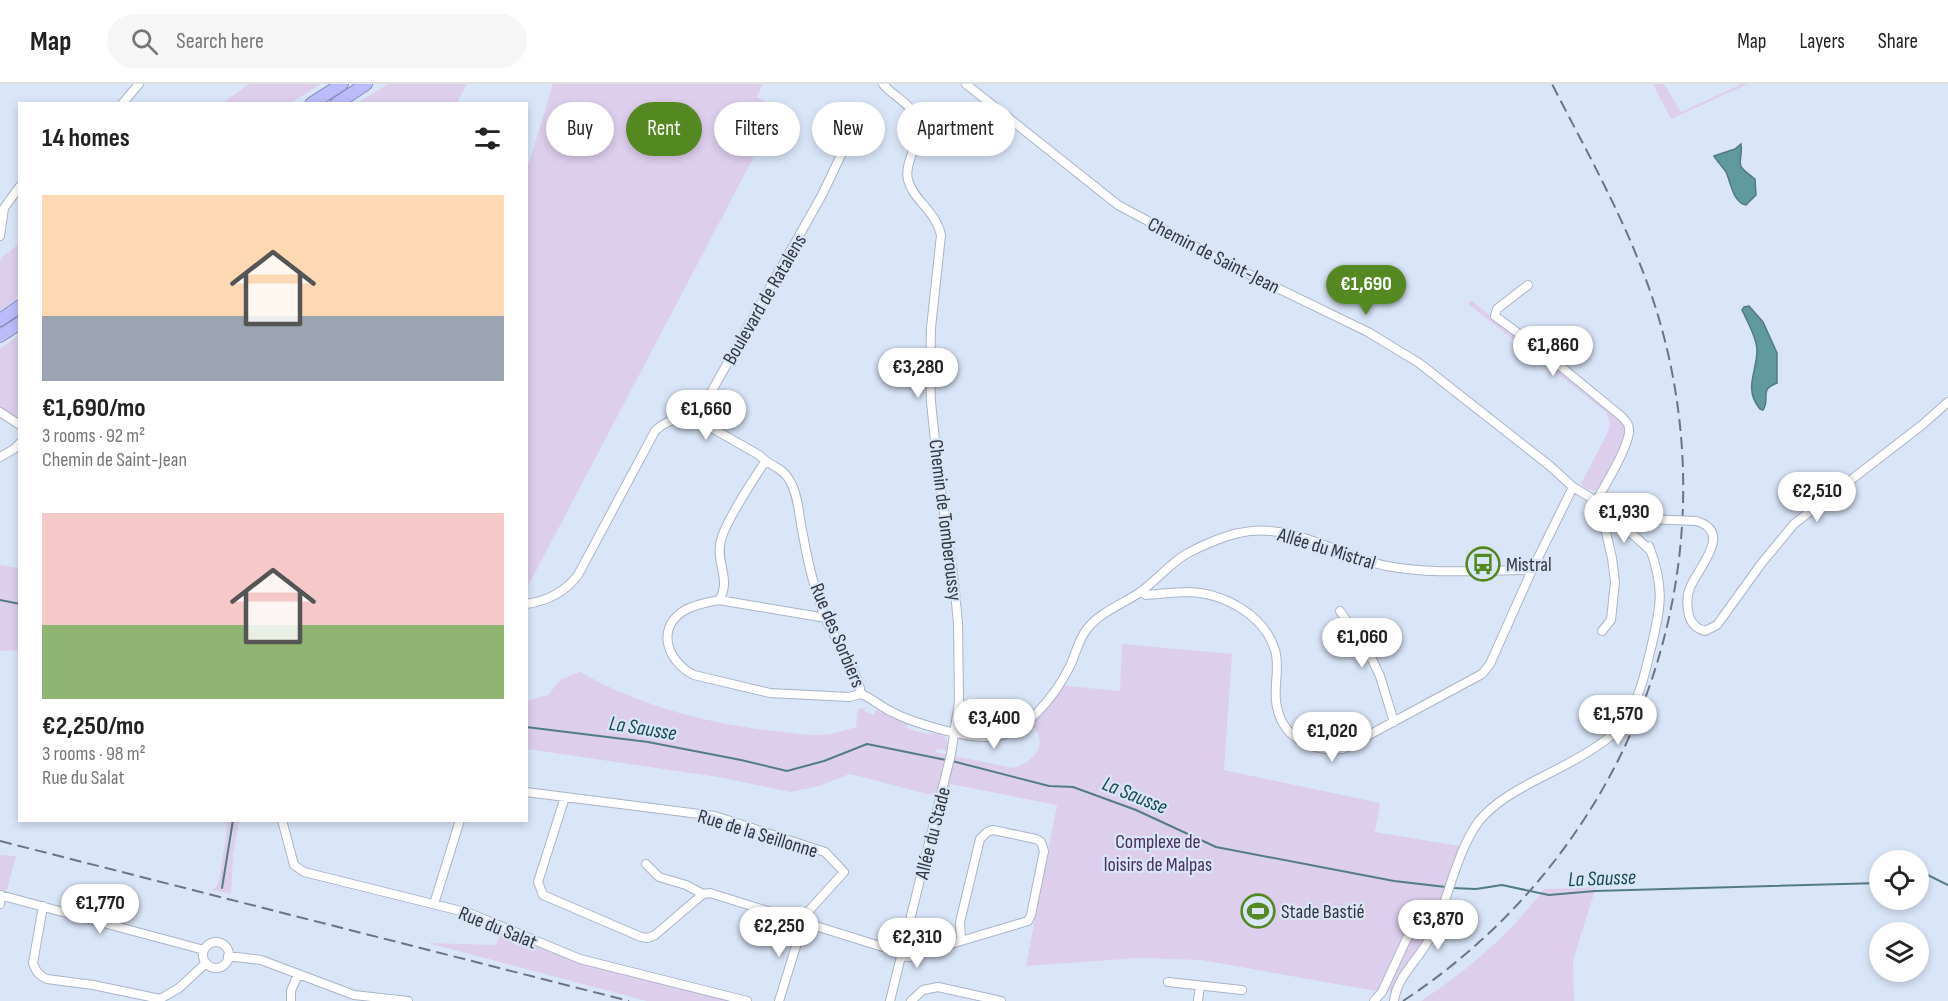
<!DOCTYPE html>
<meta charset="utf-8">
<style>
body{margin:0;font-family:"Sofia Sans Condensed",sans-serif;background:#f6f6f6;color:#222;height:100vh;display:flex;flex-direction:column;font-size:22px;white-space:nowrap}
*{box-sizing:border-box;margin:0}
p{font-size:20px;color:#767676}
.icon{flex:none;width:33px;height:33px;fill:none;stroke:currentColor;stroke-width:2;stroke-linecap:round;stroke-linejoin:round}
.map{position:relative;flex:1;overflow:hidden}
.sheet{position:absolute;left:18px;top:18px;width:510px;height:720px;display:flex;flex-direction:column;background:#fff;border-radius:0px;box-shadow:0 3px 9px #0003}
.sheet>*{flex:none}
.top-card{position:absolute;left:546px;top:18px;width:570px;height:54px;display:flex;gap:12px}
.buttons{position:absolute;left:1869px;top:766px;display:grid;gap:12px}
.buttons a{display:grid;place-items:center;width:60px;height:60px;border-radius:50%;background:#fff;box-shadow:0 3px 9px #0003;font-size:30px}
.price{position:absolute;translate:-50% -51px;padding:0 14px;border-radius:21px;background:#fff;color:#222;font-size:20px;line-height:39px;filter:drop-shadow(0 2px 3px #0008)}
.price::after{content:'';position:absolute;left:50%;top:36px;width:18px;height:14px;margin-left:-9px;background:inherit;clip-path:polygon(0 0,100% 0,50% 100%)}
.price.current{background:#548922;color:#fff}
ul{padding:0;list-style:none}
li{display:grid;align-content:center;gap:12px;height:318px;padding:0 24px}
li span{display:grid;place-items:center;height:186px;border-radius:0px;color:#555}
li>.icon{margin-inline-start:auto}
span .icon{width:108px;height:108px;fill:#fffc;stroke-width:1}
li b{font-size:26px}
h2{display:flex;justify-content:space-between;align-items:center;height:72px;padding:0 24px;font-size:26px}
.chip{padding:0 21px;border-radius:27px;background:#fff;box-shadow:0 3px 9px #0003;font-size:21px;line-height:54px}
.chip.current{background:#548922;color:#fff}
header{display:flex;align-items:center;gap:36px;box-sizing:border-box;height:84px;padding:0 30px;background:#fff;border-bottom:2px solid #e0e0e0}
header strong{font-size:28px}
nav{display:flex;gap:33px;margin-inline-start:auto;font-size:21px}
.search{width:420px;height:54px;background:#f6f6f6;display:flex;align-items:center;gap:15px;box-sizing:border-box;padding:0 21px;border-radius:33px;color:#767676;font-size:22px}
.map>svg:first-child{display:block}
.green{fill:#deceee}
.water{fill:#6099a1;stroke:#527c84;stroke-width:1.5}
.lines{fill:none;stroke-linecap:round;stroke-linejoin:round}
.stream{stroke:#527c84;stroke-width:2}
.minor-casing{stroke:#a8b4c7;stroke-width:10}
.highway-casing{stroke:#8a8dba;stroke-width:14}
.minor{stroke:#fff;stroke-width:8}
.highway{stroke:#babcfc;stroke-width:12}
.rail{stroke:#6c7480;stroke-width:2;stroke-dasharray:12 6;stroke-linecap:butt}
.minor-bridge-casing{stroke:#a8b4c7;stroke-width:10;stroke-linecap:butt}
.minor-bridge{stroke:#fff;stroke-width:8}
.labels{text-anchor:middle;stroke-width:4.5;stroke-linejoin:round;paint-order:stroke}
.street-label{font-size:20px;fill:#32373f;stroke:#d9e6f9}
.poi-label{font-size:20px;fill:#32373f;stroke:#d9e6f9;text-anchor:start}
.park-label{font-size:20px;fill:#492d60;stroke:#d9e6f9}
.water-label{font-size:21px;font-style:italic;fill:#174a51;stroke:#d9e6f9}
</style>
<header>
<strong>Map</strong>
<div class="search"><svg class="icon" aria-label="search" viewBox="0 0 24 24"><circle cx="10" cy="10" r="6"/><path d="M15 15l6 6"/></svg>Search here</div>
<nav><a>Map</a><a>Layers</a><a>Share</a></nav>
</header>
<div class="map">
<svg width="1948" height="917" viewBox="0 0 1948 917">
<rect width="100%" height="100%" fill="#d9e6f9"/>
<path class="green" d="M249,0H321L291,19H223Z
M388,0H467L457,19H358Z
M553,0H763L757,12L778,27L527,504V85Z
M1653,0H1664L1681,28L1742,0H1748L1671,35Z
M19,160V213L0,227V178L1,174Z
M1471,216L1626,342V354L1600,404C1591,409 1588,406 1581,400L1609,346L1610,339L1606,328L1468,220Z
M19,251V327L15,336L0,326V265Z
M0,481L19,484V566L0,567Z
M1122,560L1232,570L1224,686L1380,719L1375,748L1465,763L1438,836L1395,908L1370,906L1202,876L1139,874L1026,882L1057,721L950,700L947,715L850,690L819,702L790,708L718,693L527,665L526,617L548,611L560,596L580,588C641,623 713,641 783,648C795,649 808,652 820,651C832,651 845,646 856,643L858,625L865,624L864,627L874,631L876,626L907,640L908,644C913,646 918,648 924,649C937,651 950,646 947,667L938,665L934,668L1014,684C1027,680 1043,669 1039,653C1038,648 1032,641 1029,636L1057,601L1120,607Z
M228,737H239L233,771L231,810L213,806L219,798Z
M0,771L16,772L7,806L0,807Z
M1596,803L1573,876L1574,917H1421C1468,886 1510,850 1544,805Z
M502,843L566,871L747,917H647L428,859L496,861Z"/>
<path class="water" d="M1741,60C1743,83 1732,78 1755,95L1756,111L1746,121C1733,118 1731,99 1726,88C1722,82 1717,77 1714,72L1735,65Z
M1749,222L1763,238L1777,269V299C1758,306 1771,314 1763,326L1760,325C1743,304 1757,289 1757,266C1757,254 1747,237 1742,226L1744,223Z"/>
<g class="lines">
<path class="stream" d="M0,516L20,520
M526,643L648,658L741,676L787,687L824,677L867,660L946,676
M952,677L1049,702L1073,703L1136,726L1216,763L1394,797L1446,803
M1918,786L1948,801
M222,804L233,736
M1452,804L1476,805L1502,801L1549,811L1595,807L1880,799"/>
<g class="minor-casing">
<path id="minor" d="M883,0C892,11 906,17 914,29C928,50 903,75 908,96C913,116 936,127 941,151L931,244L930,289L931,318L938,385L954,498L958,539L959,617L951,670L890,917
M966,0L1118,121L1232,182L1368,248L1419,279L1550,382L1573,403L1596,417L1607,430L1631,449L1651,467
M122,20L139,0
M0,152L4,124L20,102
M1528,201L1497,225L1495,232L1537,263L1621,332C1626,337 1630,341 1629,348C1628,364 1605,402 1596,417
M0,328L20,341
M696,335L759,371C769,382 783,383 790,397C799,413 799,434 803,451C808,479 815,509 826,535C837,560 857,584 861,610
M0,373L14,365L20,359
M765,378C754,394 725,439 721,456C715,479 732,496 719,516C709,518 697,520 687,525C655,542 666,577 694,591L770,609L849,613L861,610
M1696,437C1735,448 1696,486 1690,504C1686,513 1687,523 1689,532C1692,541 1697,545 1705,547L1717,541L1761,480L1794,440L1922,341L1948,318
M1627,446L1630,438L1642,435L1671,436
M1141,508L1146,511C1160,510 1174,508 1188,508C1224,509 1264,531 1275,566C1280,582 1274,601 1276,617C1280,653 1310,668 1343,665L1482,590L1490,580L1532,486L1573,403
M719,516L826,534
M526,520C548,517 565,508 578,491L655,347C667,336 680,332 696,335L822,111L853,46
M1340,527L1368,567L1380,592L1394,638
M1602,547L1611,536L1615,498L1612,474L1604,440L1607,430
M861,610C872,614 881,623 892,628C913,639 965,654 988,653C1024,653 1055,612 1070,582C1076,570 1078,556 1087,545C1099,529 1122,520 1139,509C1156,497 1170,479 1188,469C1201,462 1224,452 1239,449C1291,437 1337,472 1387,482C1434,491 1484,486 1532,486
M526,708L715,732L825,768L844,788L806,830L779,917
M565,713L538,798L543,811L641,853L648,854L655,851L703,810L710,809L902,869
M282,736L294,781L304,788L469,829L580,875L747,917
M646,780L659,793L686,801L703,810
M0,811L204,866
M0,820L1,811
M434,820L460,736
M43,822L33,879C36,887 38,891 47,895L93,901L160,915L179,904L206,879
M203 871a13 13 0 1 1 26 0a13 13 0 1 1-26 0Z
M228,872L261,876L354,911L408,917
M901,872L910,873L961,857L960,838L980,755L987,748L993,746L1036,755L1041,758L1044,767L1031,831L1028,837L961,857
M1168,898L1242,906
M291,917V907L298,890
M911,917L923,906L938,903L1001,917
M1198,917L1200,902
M1374,917L1382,908L1407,854C1414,846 1422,848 1432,850
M1394,917C1397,891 1421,874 1432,850C1448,816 1457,766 1479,737C1495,718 1517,706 1538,695C1562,683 1606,661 1622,641C1638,620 1645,590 1651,564C1661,522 1665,504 1649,462"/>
</g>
<g class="highway-casing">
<path id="highway" d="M311,20L342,0
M336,20L366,0
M0,236L20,222
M0,252L20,239"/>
</g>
<use href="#minor" class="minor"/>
<use href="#highway" class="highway"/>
<path class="rail" d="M0,757L629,917
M1403,917C1622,773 1730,508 1664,253C1641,163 1594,82 1552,0"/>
<g class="minor-bridge-casing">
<path id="minor-bridge" d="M1671,436L1696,437"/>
</g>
<use href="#minor-bridge" class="minor-bridge"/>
</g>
<defs>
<g id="bus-ring" transform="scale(1.725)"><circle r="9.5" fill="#d9e6f9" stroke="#548922" stroke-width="1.5"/><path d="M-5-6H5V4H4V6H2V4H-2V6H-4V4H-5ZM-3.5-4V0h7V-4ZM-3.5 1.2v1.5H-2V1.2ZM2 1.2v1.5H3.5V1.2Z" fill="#548922"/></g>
<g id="stadium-ring" transform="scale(1.725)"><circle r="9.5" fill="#d9e6f9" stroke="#548922" stroke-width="1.5"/><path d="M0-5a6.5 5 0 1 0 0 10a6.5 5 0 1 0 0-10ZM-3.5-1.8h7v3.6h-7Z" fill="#548922"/></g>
</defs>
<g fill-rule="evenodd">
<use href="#bus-ring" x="1483" y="480"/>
<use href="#stadium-ring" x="1258" y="827"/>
</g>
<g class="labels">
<g class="street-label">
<text transform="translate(1214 171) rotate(27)" y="7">Chemin de Saint-Jean</text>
<text transform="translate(764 215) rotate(-60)" y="7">Boulevard de Ratalens</text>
<text transform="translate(946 436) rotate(83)" y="7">Chemin de Tomberoussy</text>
<text transform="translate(1327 464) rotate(17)" y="7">Allée du Mistral</text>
<text transform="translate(838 551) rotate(67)" y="7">Rue des Sorbiers</text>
<text transform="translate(758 749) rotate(17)" y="7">Rue de la Seillonne</text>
<text transform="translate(932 749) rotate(-76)" y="7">Allée du Stade</text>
<text transform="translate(498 843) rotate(22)" y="7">Rue du Salat</text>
</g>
<g class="poi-label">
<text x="1506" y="487">Mistral</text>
<text x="1281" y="834">Stade Bastié</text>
</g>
<g class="park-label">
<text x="1158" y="764">Complexe de<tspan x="1158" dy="23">loisirs de Malpas</tspan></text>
</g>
<g class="water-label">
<text transform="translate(643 644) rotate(9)" y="7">La Sausse</text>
<text transform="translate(1135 711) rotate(22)" y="7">La Sausse</text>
<text transform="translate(1602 794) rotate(-2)" y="7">La Sausse</text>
</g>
</g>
</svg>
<div class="buttons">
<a><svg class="icon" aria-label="locate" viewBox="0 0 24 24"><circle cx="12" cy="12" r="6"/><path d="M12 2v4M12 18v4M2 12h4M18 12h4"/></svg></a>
<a><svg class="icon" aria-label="layers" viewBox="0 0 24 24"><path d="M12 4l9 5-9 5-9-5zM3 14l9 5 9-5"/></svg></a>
</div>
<b class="price current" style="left:1366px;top:232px">€1,690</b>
<b class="price" style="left:1553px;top:293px">€1,860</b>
<b class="price" style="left:918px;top:315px">€3,280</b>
<b class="price" style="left:706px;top:357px">€1,660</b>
<b class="price" style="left:1817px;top:439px">€2,510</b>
<b class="price" style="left:1624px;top:460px">€1,930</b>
<b class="price" style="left:1362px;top:585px">€1,060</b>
<b class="price" style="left:1618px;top:662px">€1,570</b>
<b class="price" style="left:994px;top:666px">€3,400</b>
<b class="price" style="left:1332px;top:679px">€1,020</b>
<b class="price" style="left:100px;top:851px">€1,770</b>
<b class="price" style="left:1438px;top:867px">€3,870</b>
<b class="price" style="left:779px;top:874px">€2,250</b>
<b class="price" style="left:917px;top:885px">€2,310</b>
<div class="top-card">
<a class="chip">Buy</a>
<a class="chip current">Rent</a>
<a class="chip">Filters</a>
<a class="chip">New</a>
<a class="chip">Apartment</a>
</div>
<section class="sheet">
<h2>14 homes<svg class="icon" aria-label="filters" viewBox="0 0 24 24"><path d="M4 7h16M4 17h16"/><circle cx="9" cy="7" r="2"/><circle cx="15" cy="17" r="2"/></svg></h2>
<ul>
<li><span style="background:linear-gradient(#ffd9b3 65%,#9aa5b1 0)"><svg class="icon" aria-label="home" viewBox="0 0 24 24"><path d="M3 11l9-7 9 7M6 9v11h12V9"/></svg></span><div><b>€1,690/mo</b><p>3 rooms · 92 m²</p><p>Chemin de Saint-Jean</p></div></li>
<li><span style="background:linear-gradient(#f6c9c9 60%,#8fb573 0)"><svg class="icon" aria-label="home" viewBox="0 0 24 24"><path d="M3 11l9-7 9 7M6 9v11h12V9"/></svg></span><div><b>€2,250/mo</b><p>3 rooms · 98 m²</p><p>Rue du Salat</p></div></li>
</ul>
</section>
</div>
